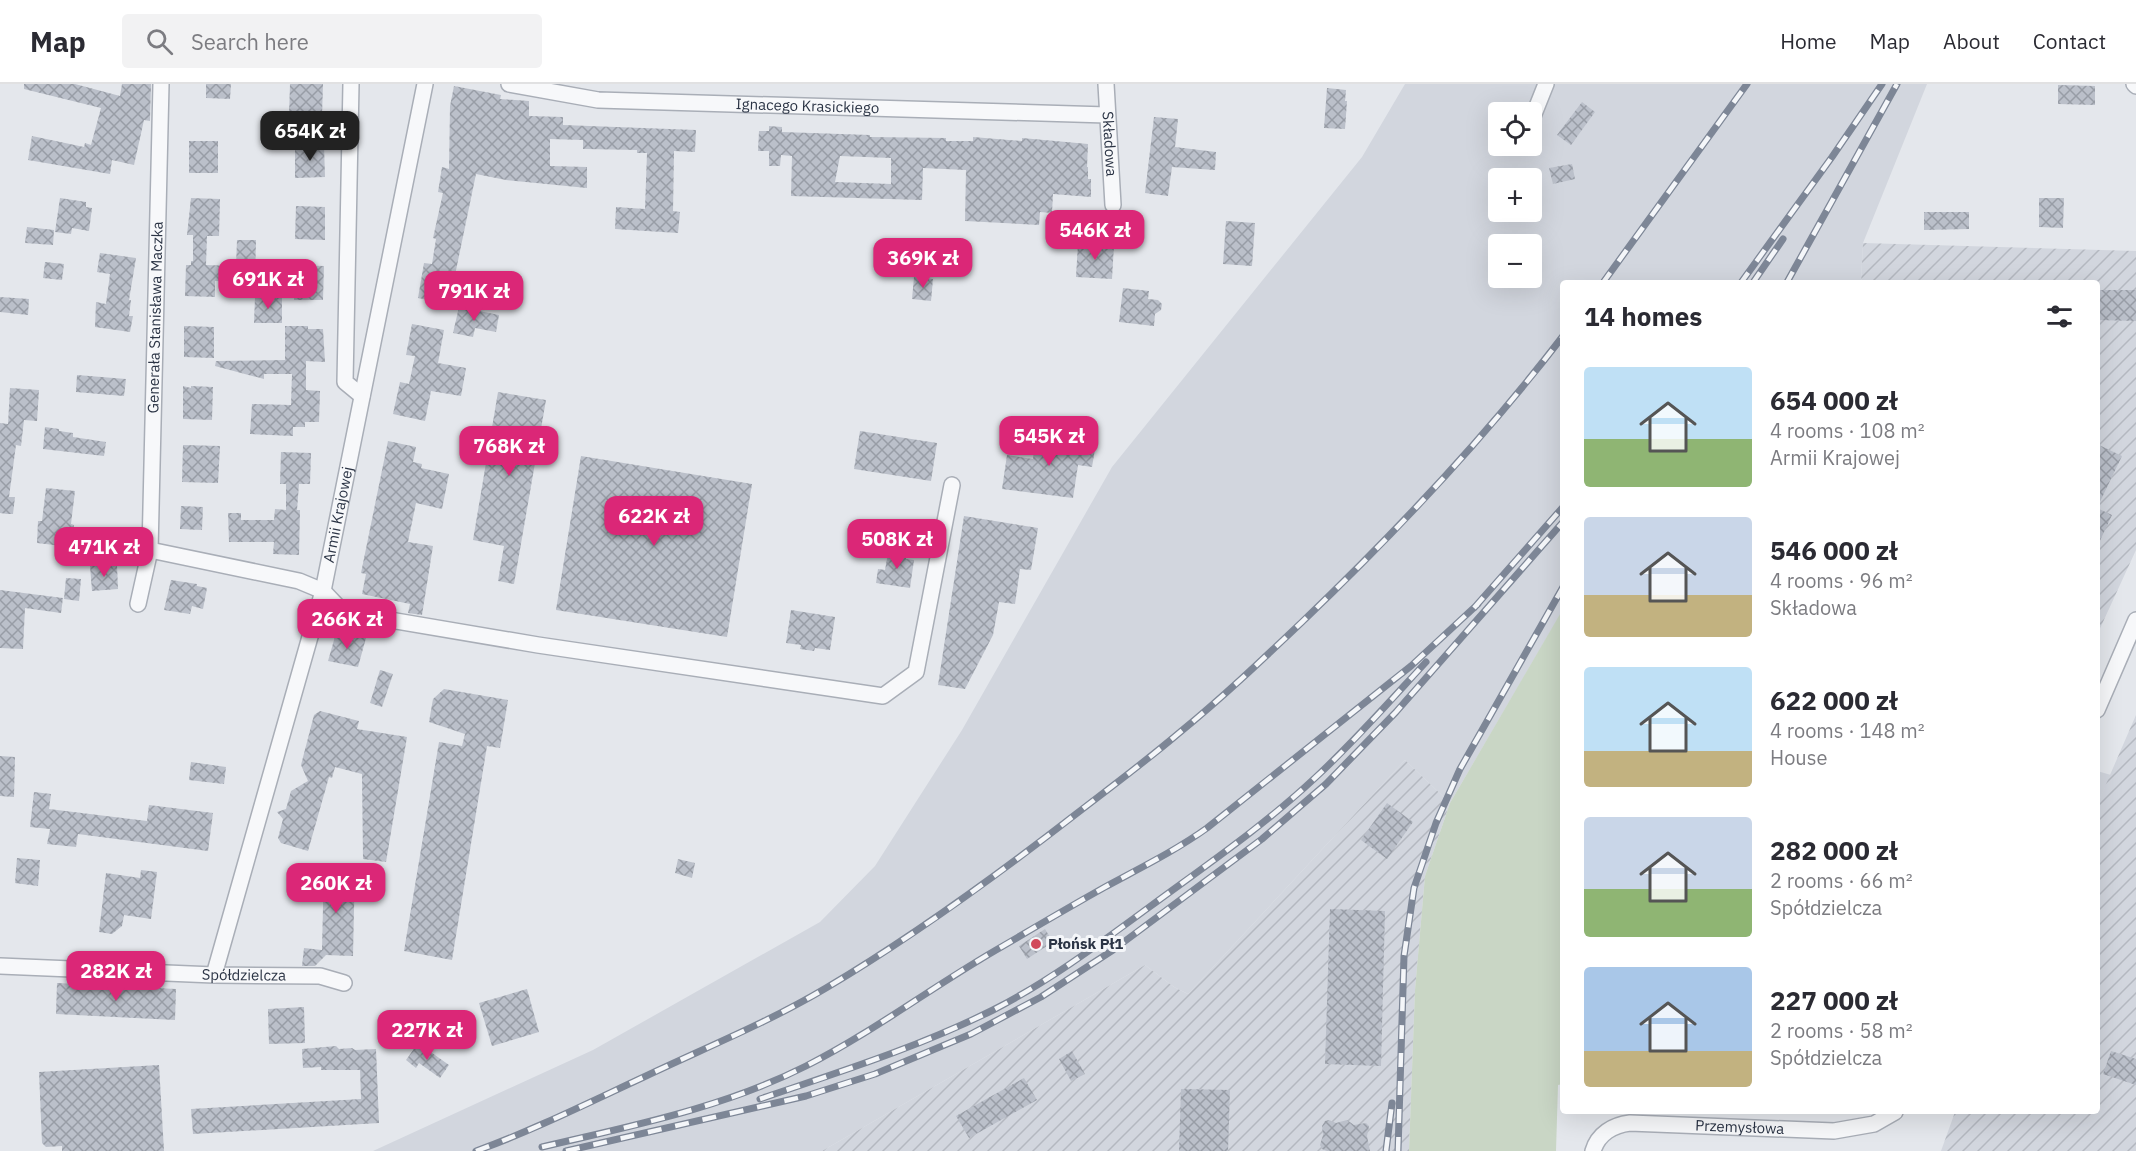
<!DOCTYPE html>
<meta charset="utf-8">
<style>
body{margin:0;font-family:"IBM Plex Sans",sans-serif;background:#f2f2f3;color:#2b2b33;height:100vh;display:flex;flex-direction:column;font-size:22px;white-space:nowrap}
*{box-sizing:border-box;margin:0}
p{font-size:20px;color:#7c7c81}
.icon{flex:none;width:33px;height:33px;fill:none;stroke:currentColor;stroke-width:2;stroke-linecap:round;stroke-linejoin:round}
.map{position:relative;flex:1;overflow:hidden}
.panel{position:absolute;left:1560px;top:196px;width:540px;height:834px;display:flex;flex-direction:column;background:#fff;border-radius:6px;box-shadow:0 6px 24px #0002}
.panel>*{flex:none}
.tools{position:absolute;left:1488px;top:18px;display:grid;gap:12px}
.tools a{display:grid;place-items:center;width:54px;height:54px;border-radius:6px;background:#fff;box-shadow:0 6px 24px #0002;font-size:30px}
.price{position:absolute;translate:-50% -51px;padding:0 14px;border-radius:12px;background:#db2777;color:#fff;font-size:20px;line-height:39px;filter:drop-shadow(0 2px 3px #0008)}
.price::after{content:'';position:absolute;left:50%;top:36px;width:18px;height:14px;margin-left:-9px;background:inherit;clip-path:polygon(0 0,100% 0,50% 100%)}
.price.selected{background:#222;color:#fff}
ul{padding:0;list-style:none}
li{display:flex;align-items:center;gap:18px;height:150px;padding:0 24px}
li span{display:grid;place-items:center;flex:none;width:168px;height:120px;border-radius:6px;color:#555}
li>.icon{margin-inline-start:auto}
span .icon{width:72px;height:72px;fill:#fffc;stroke-width:1}
li b{font-size:26px}
h2{display:flex;justify-content:space-between;align-items:center;height:72px;padding:0 24px;font-size:26px}
header{display:flex;align-items:center;gap:36px;box-sizing:border-box;height:84px;padding:0 30px;background:#fff;border-bottom:2px solid #e1e1e2}
header strong{font-size:28px}
nav{display:flex;gap:33px;margin-inline-start:auto;font-size:21px}
.search{width:420px;height:54px;background:#f2f2f3;display:flex;align-items:center;gap:15px;box-sizing:border-box;padding:0 21px;border-radius:6px;color:#7c7c81;font-size:22px}
.map>svg:first-child{display:block}
.built{fill:#d2d6de;fill-rule:evenodd}
.industrial{fill:url(#industrial-furrows)}
.grass{fill:#c9d6c5}
.building{fill:url(#building-cross-hatch);fill-rule:evenodd}
.lines{fill:none;stroke-linecap:round;stroke-linejoin:round}
.minor-casing{stroke:#a9aeb7;stroke-width:18}
.minor{stroke:#f7f8fa;stroke-width:15}
.rail-casing{stroke:#7d8696;stroke-width:7}
.rail{stroke:#f4f6f9;stroke-width:4.5;stroke-dasharray:14;stroke-linecap:butt}
.poi-dot{fill:#d1495b;stroke:#f4f6f9;stroke-width:2}
.labels{text-anchor:middle;stroke-width:6;stroke-linejoin:round;paint-order:stroke}
.street-label{font-size:15px;fill:#2b3445;stroke:#f4f6f9}
.poi-label{font-size:15px;font-weight:bold;fill:#2b3445;stroke:#f4f6f9;text-anchor:start}
</style>
<header>
<strong>Map</strong>
<div class="search"><svg class="icon" aria-label="search" viewBox="0 0 24 24"><circle cx="10" cy="10" r="6"/><path d="M15 15l6 6"/></svg>Search here</div>
<nav><a>Home</a><a>Map</a><a>About</a><a>Contact</a></nav>
</header>
<div class="map">
<svg width="2136" height="1067" viewBox="0 0 2136 1067">
<defs>
<pattern id="industrial-furrows" width="10" height="10" patternUnits="userSpaceOnUse" patternTransform="scale(1.5)"><rect width="10" height="10" fill="#d2d6de"/><path d="M-1 1l2-2M0 10L10 0M9 11l2-2" fill="none" stroke="#b4b8c0"/></pattern>
<pattern id="building-cross-hatch" width="8" height="8" patternUnits="userSpaceOnUse" patternTransform="scale(1.5)"><rect width="8" height="8" fill="#bbc0ca"/><path d="M0 0l8 8M0 8l8-8" fill="none" stroke="#989da6"/></pattern>
</defs>
<rect width="100%" height="100%" fill="#e4e7ec"/>
<path class="built" d="M1405,0H1927L1863,159L1861,199L1563,200V526L1450,719L1405,676L1188,910L1174,903L1145,881L822,1067H373L593,966L820,838L875,782L962,646L1112,383L1362,73ZM1498,28H1532V62H1498ZM1498,94H1532V128H1498ZM1498,160H1532V194H1498Z
M2097,687L2111,691L2097,721Z"/>
<path class="industrial" d="M1863,159L2136,167V466L2097,551V200H1861Z
M2136,631V1067H1941L1955,1028H2097V721Z
M1405,676L1450,719L1425,792L1415,906L1409,1067H822L1145,881L1174,903L1188,910Z"/>
<path class="grass" d="M1563,525V1000L1558,1001L1556,1067H1409L1415,906L1425,792L1450,719Z"/>
<path class="building" d="M24,0H75L120,12L122,0H151L150,37L144,36L134,81L112,76L110,90L28,76L32,52L84,63L85,59L91,61L101,24L24,5Z
M206,0H231L230,15L206,14Z
M290,0H323L322,32L289,31Z
M2058,1L2095,2V21L2058,20Z
M454,2L501,11L500,15L529,17V32L563,33V41L696,46L695,68L674,67L673,127L680,128L678,149L615,145L616,123L645,125L647,69H637V66L583,65V56L550,55V82L587,83V104L506,96L476,90L449,220L418,214L424,179L432,180L436,155L433,154L443,109L438,108L442,83L449,85L450,22Z
M1327,4L1346,6L1345,17H1347L1345,45L1324,44Z
M1582,18L1595,28L1571,61L1557,51Z
M1154,33L1178,35L1175,63L1216,68L1215,86L1172,83L1168,112L1145,109Z
M769,42L782,43V48L870,51V53L946,54V57H973V53L1022,57V54L1088,60L1087,83H1088V95H1091V113L1053,110L1052,129L1040,128L1039,141L965,137L966,86L923,84L922,116L791,112L792,72L781,71L780,82H769V67H758L759,47H769ZM840,72L891,74V100L835,98Z
M189,57H218V89H189Z
M324,61L325,93L295,94V62Z
M1572,80L1575,95L1553,100L1549,84Z
M60,114L86,118V123L92,124L89,147L72,144L71,150L55,148Z
M191,114L220,115L219,152H207L206,181L236,182L237,156H256L255,198L215,197V213L185,212L186,181H191V177H193V151H187Z
M2039,114H2064L2063,144L2039,143Z
M296,122L325,123V156L295,155Z
M1924,128H1969V145L1924,146Z
M1226,137L1255,139L1252,182L1223,180Z
M27,143L54,146L53,161L25,159Z
M1078,159L1114,161L1112,195L1076,193Z
M100,169L136,174L129,216H131L129,232H133L130,248L95,243L96,218L106,220L110,190L97,188Z
M45,178L64,180L62,196L43,194Z
M295,181L324,182L323,216H294Z
M914,193L933,195L931,217L912,215Z
M1123,204L1149,207L1148,215L1158,216L1162,220L1161,226L1155,230L1154,242L1119,238Z
M2097,206H2136V237L2097,236Z
M0,213L29,215L28,231L0,228Z
M255,213L282,214V239H254Z
M459,223L499,231L496,248L475,244L473,253L453,249Z
M412,240L444,246L438,279L466,284L461,312L431,307L425,337L393,330L400,298L409,300L415,272L406,271Z
M184,242L214,243V274L184,273Z
M285,242H308V245H323L325,278L306,277V306L320,307L319,338H305V343H293V352L250,350L252,320L291,321L292,290H264V295L215,282L216,277L285,276Z
M77,291L126,295L124,312L76,308Z
M183,302L191,304V302L213,303L212,336L183,335Z
M10,304L39,306L37,337L24,336L21,362L16,361L9,413H15L13,430H7L0,429V339L8,340Z
M498,308L546,316L514,500L498,497L504,462L473,456Z
M45,343L59,345V347L73,349V353L106,358L104,372L43,365Z
M860,347L937,359L931,397L854,385Z
M1037,351L1096,359L1092,383L1078,381L1073,414L1002,405L1007,371L1033,375Z
M388,357L416,363L413,378L422,380L421,384L449,390L442,425L416,419L408,458L433,462L422,531L408,529L410,520L362,510L366,490L361,489Z
M2097,360L2122,372L2097,424L2112,431L2097,463Z
M183,361L220,362L218,399L182,398Z
M281,368L311,369L310,400H299L297,426H300L299,471L273,470L274,458H229L228,429H241V436H274L275,425L286,426V400H280Z
M581,372L752,400L727,553L556,526Z
M46,404L75,407L71,440L74,441L71,463L37,459L38,437H42Z
M181,422L203,423L202,446L180,445Z
M964,432L1038,444L1031,486L1020,485L1015,520L999,518L993,551L965,605L938,601Z
M889,464L907,467L906,475L914,476L910,504L876,499L878,485L885,486Z
M117,481L118,505L92,507L90,482Z
M66,494L81,495L79,517L64,515Z
M171,496L197,500V502L207,504L203,525L192,522L190,530L164,526Z
M0,506L63,514L61,529L25,524L23,565L0,564Z
M791,526L835,533L830,566L815,564L814,567L800,565L801,561L786,559Z
M336,549L366,554L358,583L328,577Z
M380,586L393,590L382,623L370,619Z
M444,605L508,616L500,664L487,662L452,876L404,867L439,658L462,662L465,650L429,638L433,615Z
M320,627L359,637L357,645L407,653L386,778L363,775L362,690L335,683L332,694L329,693L308,767L281,759L278,754L283,735L277,728L286,725L291,707L308,697L301,681L314,631Z
M0,672L15,673L14,713L0,712Z
M191,678L226,683L224,700L189,696Z
M34,708L51,710L49,725L147,737L149,721L213,729L208,767L78,750L76,763L47,760L50,745L30,743Z
M1387,719L1413,738L1387,775L1361,756Z
M17,774L40,776L38,802L15,799Z
M678,775L695,779L692,794L675,789Z
M324,780H355L353,872L326,871L315,882H302L304,864L322,866Z
M141,786L157,788L151,835L124,831L122,842L112,850L99,848L106,789L140,794Z
M1330,825L1385,827L1381,982L1325,980Z
M1045,845L1053,858L1027,875L1019,862Z
M57,899L176,905L175,936L56,930Z
M527,905L539,948L492,962L479,919Z
M304,923L305,959L269,960L268,925Z
M418,959L449,981L440,994L419,979L416,984L406,976Z
M336,962L339,965L352,964L355,966L376,965L379,1039L193,1050L191,1025L361,1015L360,986H321V983L303,984L302,965Z
M1072,967L1085,990L1071,997L1059,975Z
M2111,967L2136,975V1001L2103,990Z
M159,981L164,1067H62V1062L46,1063L42,1059L39,988Z
M1024,994L1037,1016L969,1054L956,1032Z
M1181,1005L1230,1006L1228,1067H1179Z
M1329,1036L1336,1039L1347,1036L1354,1041L1366,1039L1369,1042L1367,1052L1370,1067H1327L1322,1065L1320,1061L1323,1051L1322,1042L1325,1037Z"/>
<g class="lines">
<g class="minor-casing">
<g id="minor">
<path d="M351,0L345,298L362,312"/>
<path id="s1" d="M509,0L598,16L1107,31"/>
<path id="s2" d="M1106,0L1113,121"/>
<path d="M2134,0L2136,2"/>
<path d="M1532,35L1546,0"/>
<path d="M150,466L299,497L323,507L343,528L538,561L883,612L916,588L952,401"/>
<path id="s3" d="M138,520L150,466L161,0"/>
<path d="M2097,626L2136,536"/>
<path id="s4" d="M0,882L214,891L320,892L344,899"/>
<path id="s5" d="M214,891L323,507L425,0"/>
<path id="s6" d="M1593,1067C1598,1050 1613,1041 1630,1039L1834,1047L1874,1040L1895,1028"/>
</g>
</g>
<use href="#minor" class="minor"/>
<g class="rail-casing">
<path id="rail" d="M1602,200L1747,0
M1740,200L1832,73L1882,0
M1752,200L1783,155
M1786,200L1897,0
M1474,524L1563,423
M760,1015C839,988 919,963 993,926C1048,898 1099,860 1148,824C1205,782 1265,741 1316,693C1355,657 1390,617 1426,578
M542,1063C631,1042 723,1024 806,982C875,947 936,900 1003,862C1037,842 1071,822 1105,803C1140,784 1175,767 1207,744L1411,582L1478,520
M476,1067C534,1046 590,1018 646,992C707,963 769,938 826,904C914,852 996,792 1076,730C1111,703 1146,677 1179,649C1222,614 1262,576 1302,538C1396,448 1484,355 1563,252
M566,1067L806,1012L875,990L971,950L1041,913L1113,866L1262,755L1326,700L1396,628L1563,438
M1386,1067L1392,1019
M1398,1067L1404,872L1414,804L1436,739L1460,685L1563,503"/>
</g>
<use href="#rail" class="rail"/>
</g>
<circle class="poi-dot" cx="1036" cy="860" r="6"/>
<g class="labels">
<g class="street-label">
<text dy="5" stroke="none"><textPath href="#s1" startOffset="300">Ignacego Krasickiego</textPath></text>
<text dy="5" stroke="none"><textPath href="#s2" startOffset="60">Składowa</textPath></text>
<text dy="5" stroke="none"><textPath href="#s3" startOffset="288">Generała Stanisława Maczka</textPath></text>
<text dy="5" stroke="none"><textPath href="#s5" startOffset="477">Armii Krajowej</textPath></text>
<text dy="5" stroke="none"><textPath href="#s4" startOffset="244">Spółdzielcza</textPath></text>
<text dy="5" stroke="none"><textPath href="#s6" startOffset="159">Przemysłowa</textPath></text>
</g>
<g class="poi-label">
<text x="1048" y="865">Płońsk Pł1</text>
</g>
</g>
</svg>
<div class="tools">
<a><svg class="icon" aria-label="locate" viewBox="0 0 24 24"><circle cx="12" cy="12" r="6"/><path d="M12 2v4M12 18v4M2 12h4M18 12h4"/></svg></a>
<a>+</a>
<a>−</a>
</div>
<b class="price selected" style="left:310px;top:78px">654K zł</b>
<b class="price" style="left:1095px;top:177px">546K zł</b>
<b class="price" style="left:923px;top:205px">369K zł</b>
<b class="price" style="left:268px;top:226px">691K zł</b>
<b class="price" style="left:474px;top:238px">791K zł</b>
<b class="price" style="left:1049px;top:383px">545K zł</b>
<b class="price" style="left:509px;top:393px">768K zł</b>
<b class="price" style="left:654px;top:463px">622K zł</b>
<b class="price" style="left:897px;top:486px">508K zł</b>
<b class="price" style="left:104px;top:494px">471K zł</b>
<b class="price" style="left:347px;top:566px">266K zł</b>
<b class="price" style="left:336px;top:830px">260K zł</b>
<b class="price" style="left:116px;top:918px">282K zł</b>
<b class="price" style="left:427px;top:977px">227K zł</b>
<section class="panel">
<h2>14 homes<svg class="icon" aria-label="filters" viewBox="0 0 24 24"><path d="M4 7h16M4 17h16"/><circle cx="9" cy="7" r="2"/><circle cx="15" cy="17" r="2"/></svg></h2>
<ul>
<li><span style="background:linear-gradient(#bfe0f5 60%,#8fb573 0)"><svg class="icon" aria-label="home" viewBox="0 0 24 24"><path d="M3 11l9-7 9 7M6 9v11h12V9"/></svg></span><div><b>654 000 zł</b><p>4 rooms · 108 m²</p><p>Armii Krajowej</p></div></li>
<li><span style="background:linear-gradient(#c9d6e8 65%,#c2b280 0)"><svg class="icon" aria-label="home" viewBox="0 0 24 24"><path d="M3 11l9-7 9 7M6 9v11h12V9"/></svg></span><div><b>546 000 zł</b><p>4 rooms · 96 m²</p><p>Składowa</p></div></li>
<li><span style="background:linear-gradient(#bfe0f5 70%,#c2b280 0)"><svg class="icon" aria-label="home" viewBox="0 0 24 24"><path d="M3 11l9-7 9 7M6 9v11h12V9"/></svg></span><div><b>622 000 zł</b><p>4 rooms · 148 m²</p><p>House</p></div></li>
<li><span style="background:linear-gradient(#c9d6e8 60%,#8fb573 0)"><svg class="icon" aria-label="home" viewBox="0 0 24 24"><path d="M3 11l9-7 9 7M6 9v11h12V9"/></svg></span><div><b>282 000 zł</b><p>2 rooms · 66 m²</p><p>Spółdzielcza</p></div></li>
<li><span style="background:linear-gradient(#a9c7e8 70%,#c2b280 0)"><svg class="icon" aria-label="home" viewBox="0 0 24 24"><path d="M3 11l9-7 9 7M6 9v11h12V9"/></svg></span><div><b>227 000 zł</b><p>2 rooms · 58 m²</p><p>Spółdzielcza</p></div></li>
</ul>
</section>
</div>
